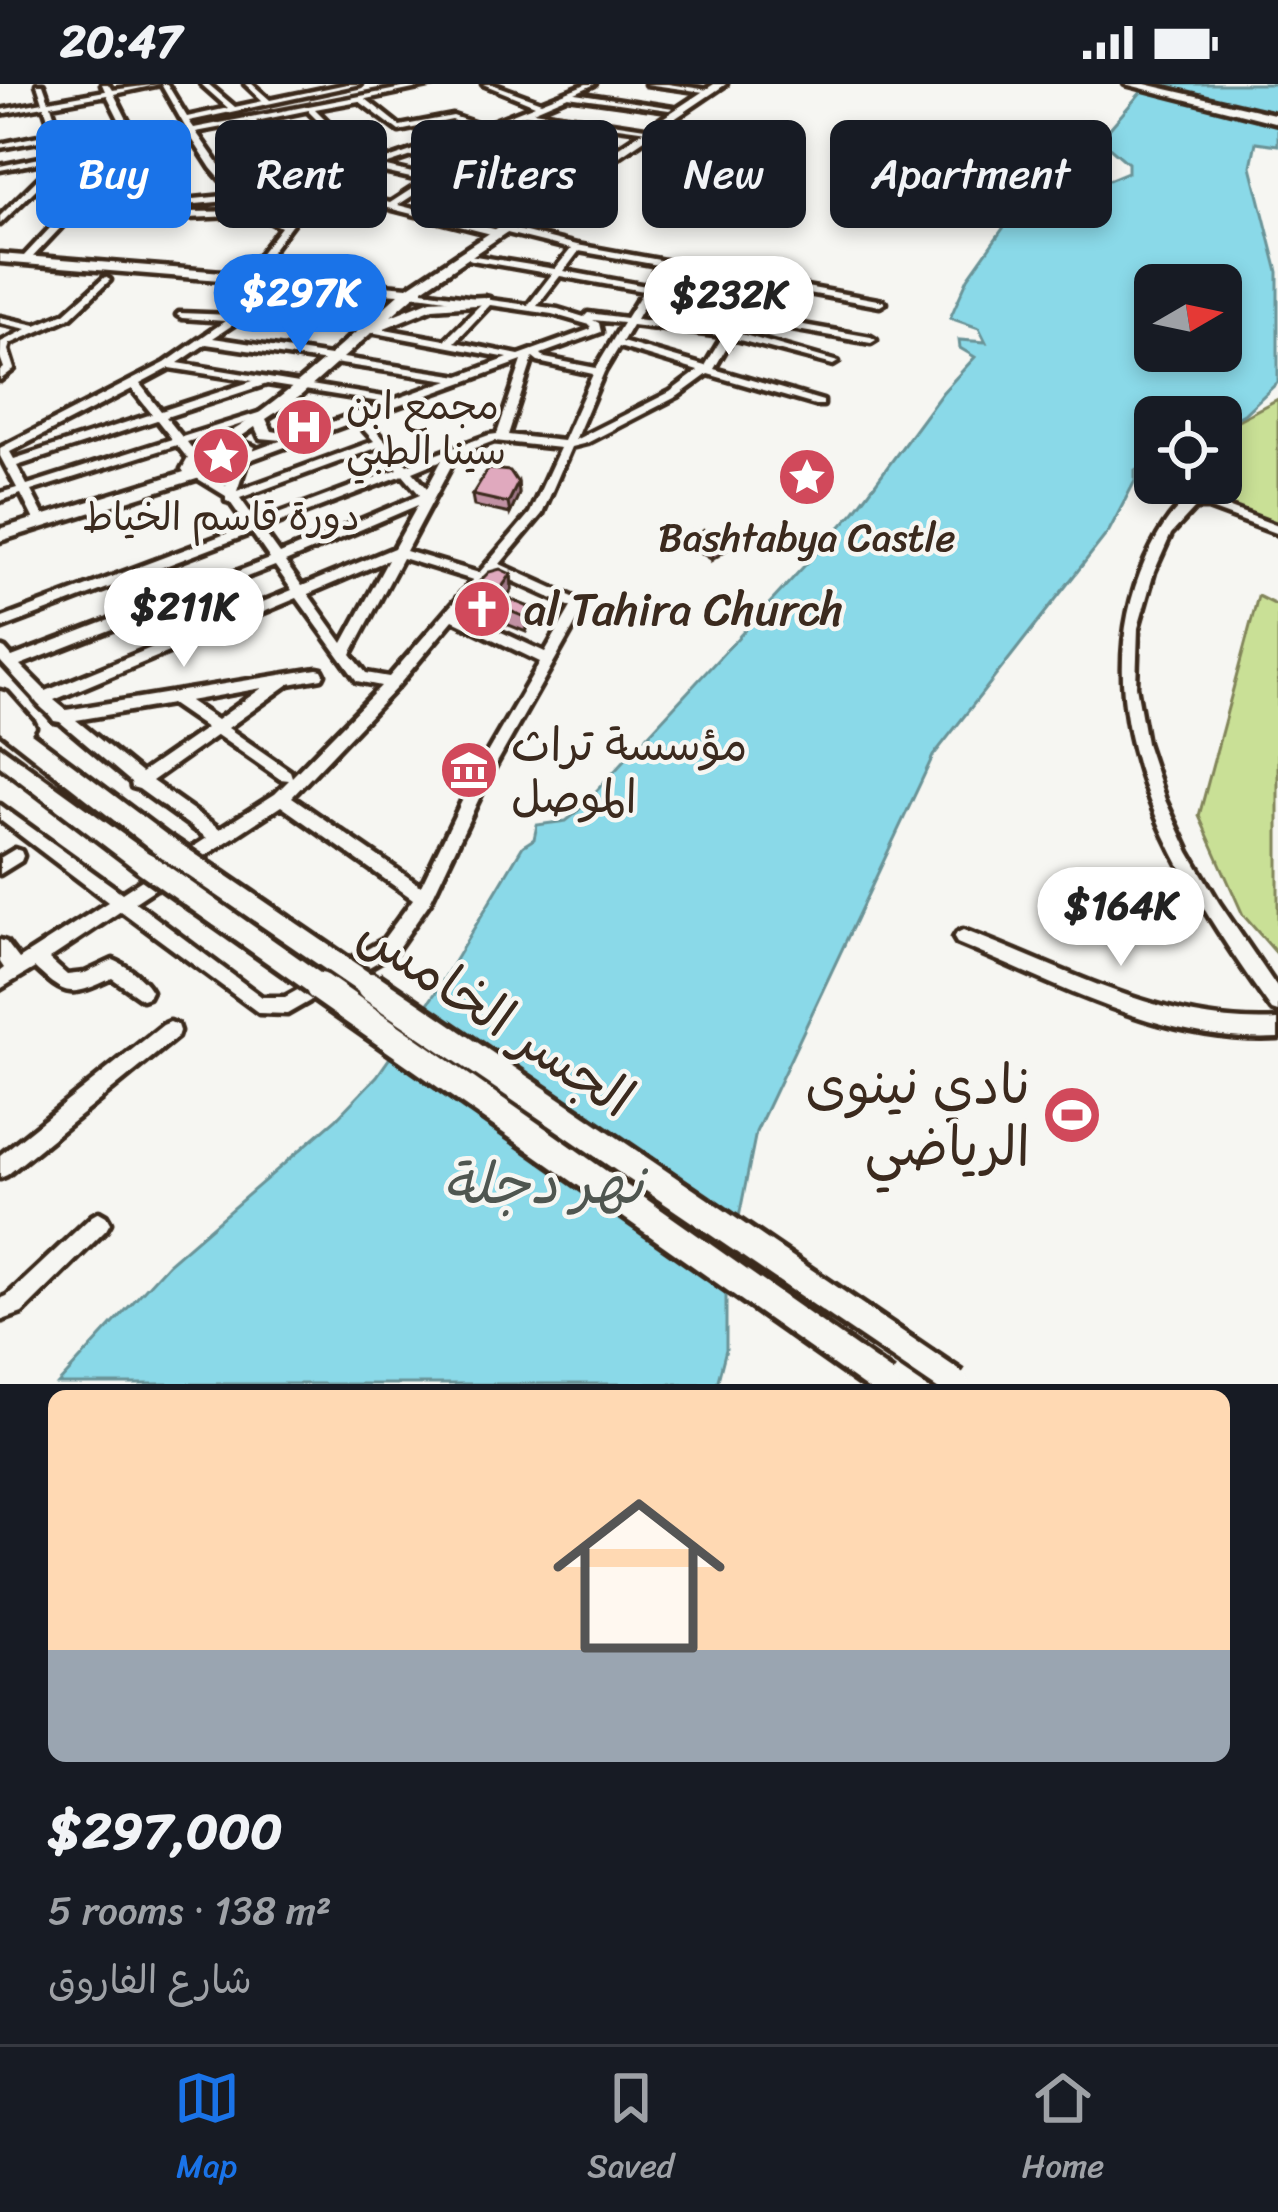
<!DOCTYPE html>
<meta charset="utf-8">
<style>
body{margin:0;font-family:Sriracha,"Playpen Sans Arabic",sans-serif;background:#242831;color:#f1f3f6;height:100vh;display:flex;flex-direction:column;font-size:45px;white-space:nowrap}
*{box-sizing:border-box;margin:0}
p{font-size:39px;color:#9ea1a6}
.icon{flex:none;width:66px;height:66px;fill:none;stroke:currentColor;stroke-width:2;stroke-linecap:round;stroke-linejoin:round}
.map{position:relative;height:1300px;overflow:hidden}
.panel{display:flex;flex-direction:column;background:#171b24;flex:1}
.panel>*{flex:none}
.hud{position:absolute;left:36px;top:36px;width:1206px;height:108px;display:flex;gap:24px}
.needle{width:78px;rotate:81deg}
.fabs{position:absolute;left:1134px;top:180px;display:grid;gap:24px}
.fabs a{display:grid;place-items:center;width:108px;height:108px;border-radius:18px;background:#171b24;box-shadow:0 6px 18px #0003;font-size:60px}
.price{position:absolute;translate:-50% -102px;padding:0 27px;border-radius:42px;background:#fff;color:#222;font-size:39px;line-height:78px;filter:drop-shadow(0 3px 6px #0008)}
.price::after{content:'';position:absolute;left:50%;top:72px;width:36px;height:27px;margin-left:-18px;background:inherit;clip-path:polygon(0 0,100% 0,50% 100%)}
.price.on{background:#1a73e8;color:#fff}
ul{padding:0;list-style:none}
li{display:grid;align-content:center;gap:24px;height:636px;padding:0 48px}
li span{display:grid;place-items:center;height:372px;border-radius:18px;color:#555}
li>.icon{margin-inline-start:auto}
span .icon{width:216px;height:216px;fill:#fffc;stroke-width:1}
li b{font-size:51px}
.tag{padding:0 42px;border-radius:18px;background:#171b24;box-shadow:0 6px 18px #0003;font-size:42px;line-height:108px}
.tag.on{background:#1a73e8;color:#fff}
.status{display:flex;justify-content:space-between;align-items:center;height:84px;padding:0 60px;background:#171b24;direction:ltr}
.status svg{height:33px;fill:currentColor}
.tab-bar{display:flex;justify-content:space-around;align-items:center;height:168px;border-top:3px solid #363941;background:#171b24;font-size:33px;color:#9ea1a6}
.tab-bar a{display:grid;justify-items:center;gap:6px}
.tab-bar .on{color:#1a73e8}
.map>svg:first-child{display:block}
.green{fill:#c9e096;stroke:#82855a;stroke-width:3}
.water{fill:#8ad9e8;stroke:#6a9397;stroke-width:3;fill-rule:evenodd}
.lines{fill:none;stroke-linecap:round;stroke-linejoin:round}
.minor-casing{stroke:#3b2a1e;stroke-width:9}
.major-casing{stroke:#3b2a1e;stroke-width:9}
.highway-casing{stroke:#3b2a1e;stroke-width:9}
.minor{fill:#f6f6f2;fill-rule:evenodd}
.major{fill:#f6f6f2;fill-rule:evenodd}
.highway{fill:#f6f6f2;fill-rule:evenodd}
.major-bridge-far1-casing{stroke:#3b2a1e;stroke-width:32;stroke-linecap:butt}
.major-bridge-casing{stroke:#3b2a1e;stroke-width:38;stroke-linecap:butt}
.major-bridge-far1{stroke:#f6f6f2;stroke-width:22}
.major-bridge{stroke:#f6f6f2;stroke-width:28}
.wall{fill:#c191a3;stroke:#3b2a1e;stroke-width:3}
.shaded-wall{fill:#9d7685;stroke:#3b2a1e;stroke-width:3}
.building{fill:#e0a9be;stroke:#3b2a1e;stroke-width:3}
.labels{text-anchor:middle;stroke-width:9;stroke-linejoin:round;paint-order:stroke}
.far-poi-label{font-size:39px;fill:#3b2a1e;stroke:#f6f6f2}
.poi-label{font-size:45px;fill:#3b2a1e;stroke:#f6f6f2;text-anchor:start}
.near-street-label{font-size:54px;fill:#3b2a1e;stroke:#f6f6f2}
.near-poi-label{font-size:54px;fill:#3b2a1e;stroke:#f6f6f2;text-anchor:end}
.near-water-label{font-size:57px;font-style:italic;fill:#4f5650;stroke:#f6f6f2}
</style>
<div class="status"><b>20:47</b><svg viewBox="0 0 49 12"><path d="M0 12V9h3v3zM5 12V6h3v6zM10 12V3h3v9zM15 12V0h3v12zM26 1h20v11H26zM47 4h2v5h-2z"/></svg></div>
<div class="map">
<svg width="1278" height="1300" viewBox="0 0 1278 1300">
<rect width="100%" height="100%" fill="#f6f6f2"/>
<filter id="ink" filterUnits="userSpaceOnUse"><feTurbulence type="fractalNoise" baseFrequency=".00833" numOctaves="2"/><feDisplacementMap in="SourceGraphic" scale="24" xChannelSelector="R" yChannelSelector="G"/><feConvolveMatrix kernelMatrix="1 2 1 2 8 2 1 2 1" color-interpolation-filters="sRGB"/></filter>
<g filter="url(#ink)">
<path class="green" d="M1278,315V449L1146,403L1155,394V399H1221V345Z
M1258,512L1278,522V871L1243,831L1199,732Z"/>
<path class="water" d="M1148,0H1278V61L1256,58L1251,82L1278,188V298L1244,330L1221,342V333H1155V373L1135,386V397L1109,447L933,672L756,1048L726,1198V1265L717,1300H58L168,1180L336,1035L377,992L436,908L523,762L534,755L537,741L566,737L575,730L855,427L942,309L975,273L960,264L959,256L986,258L979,244L950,234L968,194L1009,136L1040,112L1087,105L1128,88V79L1108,62L1105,50ZM1155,201H1221V267H1155Z"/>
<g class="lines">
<g class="minor-casing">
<path id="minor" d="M37,0H43L49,17L105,7L102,0H108L112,6L160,0L114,10L137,55L187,46L161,0H167L187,33L228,24L201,0H208L235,23L263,17L245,0H252L270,16L347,0H360L189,37L194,44L423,0H437L366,15L400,42L453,32L482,42L535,21L483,0H492L541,18L586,0H595L575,9L673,24L669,26L568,12L533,27L658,46L654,48L525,30L490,44L614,72L615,74L611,76L482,47L435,64L576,97L577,99L573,101L427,67L382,82L543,119V123L540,124L468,107L433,130L502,147V151L499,152L317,106L251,194L248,195L243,192L281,143L257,131L188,134L184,131L188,128L251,127L238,116L164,123L163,128L159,131L64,140L29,177H23V173L128,61L69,73L0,140V132L58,75L0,86V82L60,70L55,54L0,64V60L53,49L44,22L0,30V26L43,18ZM107,11L130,57L67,69L51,21ZM359,17L399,47L452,36L475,45L371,81L315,25ZM309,26V28L349,68L300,83L256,37ZM249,38L250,40L308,100L251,119L232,99L196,48ZM189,50L211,84L234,111L164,118L169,53ZM162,55L158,98L131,100L127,102L131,104L157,103L155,126L69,134L139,60ZM353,72L365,83L317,100L304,87ZM375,86L424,97L390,119L324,103ZM432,99L459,105L425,128L398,121ZM309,105L284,138L256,122Z
M646,0H668L715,7L711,9Z
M510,144L577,161L883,217L885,219L880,222L754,199L736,229L871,253L876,256L871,259L735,235L734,248L838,278L833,281L732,254L714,285L823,317V321H815L708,290L678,312L587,359L571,363L542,430L500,480L584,518L586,521L491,689L430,818L395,868L350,894L344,896L338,894L335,888L338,882L383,856L413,815L281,722L135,818L262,913H285L323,892L329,894L332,900L329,906L287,930L259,929L121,827L49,875L67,891L85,889L113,876C126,881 145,895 151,907L148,913L142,915L112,894C72,913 66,913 35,884L0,905V887L4,884L0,878V856L6,858L19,875L108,818L0,736V721L122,809L207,754L139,705L132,703L131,698L60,638L54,637C50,629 36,621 34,614L0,577V563L5,565L12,573L270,475L252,449L0,545V535L247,442L230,418L226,417V412L195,393V387H203L226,402L239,372L351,331L352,328H360L386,319L267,300L166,333L182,353L268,326L272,325L278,328L187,358L199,374L197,376H189L177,361L31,407L47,438L41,442L35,438L21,410L0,417V409L17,404L0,372V364L165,279L225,237L182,234L177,231L179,229L233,231L258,197L266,199L244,232L342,239C352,226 359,217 376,218V222L362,226L352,239L445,256L481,220L418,211L415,210V206L528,221L552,190L472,176L469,175V171L555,185L571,165L507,149L506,147ZM579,167L658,181L646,202L564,187ZM666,183L746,197L684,241L636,235ZM560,192L643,207L626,234L588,229L584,233L558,225L537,222ZM737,211L725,231L724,246L695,243ZM490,221L552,230L590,241L591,245L519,271L455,258ZM593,236L623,239L596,284L545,274L541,270L601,248L599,239ZM237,238L360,246L508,274L460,292L213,254ZM632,241L723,252L705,282L622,258ZM206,260L449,296L396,315L178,279ZM619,263L698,287L670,308L575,356L604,288ZM533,274L538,278L593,290L563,357L508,351ZM522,277L497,350L489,351L407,381L365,334ZM170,284L253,297L161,327L140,300ZM132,305L152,330L14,375L10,368ZM157,336L172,355L27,401L17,382ZM356,337L374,357L237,407L247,377ZM494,357L560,364L530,429L479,489L406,467L457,371ZM379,363L398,385L257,438L240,414ZM442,376L427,404L413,388ZM403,391L420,411L280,470L262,445ZM418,421L394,464L302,502L285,478ZM402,474L473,496L389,593L366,589L351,570ZM388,476L343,559L308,510ZM275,482L292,506L46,607L20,581ZM494,488L571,523L545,568L460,529ZM297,514L357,597L381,602L292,693L290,687L228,644L289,600L322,594L324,590L322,586L317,585L66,626L54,616ZM453,536L540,578L476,688L421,802L292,713L397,603ZM262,604L217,636L189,617ZM171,620L206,644L141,689L76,636ZM217,651L280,695L289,696L275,710L220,745L152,697Z
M105,193L110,196L108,198L71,233L10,260L8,266L14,285L0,296V287L4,284L0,273L1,258L27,245L0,239V233L36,241L65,229Z
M1209,416L1278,442V450L1208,424H1195L1171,450L1154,488L1138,544L1136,602L1146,659L1165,716L1189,768L1219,819L1278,905V928L1272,926C1181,799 1075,634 1146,475C1154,458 1172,422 1190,417C1192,416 1207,416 1209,416Z
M15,765L21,767L23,772L21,777L0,790V774Z
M963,846C1065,884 1166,943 1278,936V954C1165,960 1059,901 957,859L954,854L957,849Z
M170,938L177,941L179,947L177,953L7,1091L0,1094V1071L163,941Z
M99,1128L106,1132L110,1139L106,1146L22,1229L0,1237V1215L7,1212L92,1132Z"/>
</g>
<g class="major-casing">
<path id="major" d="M714,0H726L423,205V211L414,212L391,232L431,216L484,213L489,214V220L433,224L370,250L299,313L266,335L272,347L294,351V357L260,354L255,343L236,356L255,363L247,379L215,393H203L0,457V445L184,388L182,385L192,367C249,347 318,281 364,241L368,208L0,178V170L408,203ZM382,209L399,210L379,228ZM230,364L238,366L234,373L208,384L200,382L204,373Z
M0,607L7,609L32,637L35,643L31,649L172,755L175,762L172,769L164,771L156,769L0,647Z
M0,662L154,773L158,780L154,787L146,790L138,787L0,682Z"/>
</g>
<g class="highway-casing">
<path id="highway" d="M1125,0H1145L1278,31V39Z"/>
</g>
<use href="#minor" class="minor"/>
<use href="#major" class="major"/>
<use href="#highway" class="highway"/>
<g class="major-bridge-far1-casing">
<path id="major-bridge-far1" d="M164,762L375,906
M146,780L325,906"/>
</g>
<g class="major-bridge-casing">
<path id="major-bridge" d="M320,903L885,1300
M371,903L955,1300"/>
</g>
<use href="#major-bridge-far1" class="major-bridge-far1"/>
<use href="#major-bridge" class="major-bridge"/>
</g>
<path class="wall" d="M518,399L519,410L510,430L474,422L472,411Z
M692,456L726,466L712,476L692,463Z
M511,490L512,505L506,514L529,523L530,537L526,548L469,525L467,510Z"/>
<path class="shaded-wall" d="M518,399L519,410L510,430L508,419Z
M726,458V466L712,476L713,469Z
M511,490L512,505L499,525L497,510Z
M529,523L530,537L526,548L525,533Z"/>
<path class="building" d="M488,385L510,387L518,399L508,419L472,411Z
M704,446L726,458L713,469L692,456Z
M500,485L511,490L497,510L529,523L525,533L467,510L489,488Z"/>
</g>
<defs>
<g id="hospital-disc" transform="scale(3)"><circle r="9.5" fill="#d1495b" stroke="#f6f6f2"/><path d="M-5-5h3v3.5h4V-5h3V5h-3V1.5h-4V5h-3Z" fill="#fff"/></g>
<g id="sight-disc" transform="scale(3)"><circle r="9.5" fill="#d1495b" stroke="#f6f6f2"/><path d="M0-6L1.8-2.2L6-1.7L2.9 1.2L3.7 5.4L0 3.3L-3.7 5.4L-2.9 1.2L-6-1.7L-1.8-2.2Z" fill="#fff"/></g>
<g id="church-disc" transform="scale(3)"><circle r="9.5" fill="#d1495b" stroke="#f6f6f2"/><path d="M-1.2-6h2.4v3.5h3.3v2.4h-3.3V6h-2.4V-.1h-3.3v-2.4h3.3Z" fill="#fff"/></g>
<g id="museum-disc" transform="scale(3)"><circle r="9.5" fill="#d1495b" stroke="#f6f6f2"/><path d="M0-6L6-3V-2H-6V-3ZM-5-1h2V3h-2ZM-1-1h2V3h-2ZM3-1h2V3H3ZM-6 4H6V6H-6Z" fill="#fff"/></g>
<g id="stadium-disc" transform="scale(3)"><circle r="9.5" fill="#d1495b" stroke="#f6f6f2"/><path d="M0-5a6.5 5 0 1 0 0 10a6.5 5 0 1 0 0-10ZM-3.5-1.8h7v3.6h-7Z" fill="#fff"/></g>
</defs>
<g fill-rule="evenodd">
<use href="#hospital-disc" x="304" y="343"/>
<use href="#sight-disc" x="221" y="372"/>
<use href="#sight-disc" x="807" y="393"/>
<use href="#church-disc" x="482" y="525"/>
<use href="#museum-disc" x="469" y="686"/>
<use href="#stadium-disc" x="1072" y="1031"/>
</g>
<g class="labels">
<g class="far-poi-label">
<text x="346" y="335" text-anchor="start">مجمع ابن<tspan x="346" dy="45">سينا الطبي</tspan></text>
<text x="221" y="446">دورة قاسم الخياط</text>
<text x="807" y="467">Bashtabya Castle</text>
</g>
<g class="poi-label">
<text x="524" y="541">al Tahira Church</text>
<text x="511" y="676">مؤسسة تراث<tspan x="511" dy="52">الموصل</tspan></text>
</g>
<g class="near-street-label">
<text transform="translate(497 931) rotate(34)" y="19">الجسر الخامس</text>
</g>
<g class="near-poi-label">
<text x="1030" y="1019">نادي نينوى<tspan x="1030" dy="62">الرياضي</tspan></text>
</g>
<g class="near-water-label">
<text x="543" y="1119">نهر دجلة</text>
</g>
</g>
</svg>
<div class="fabs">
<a><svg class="needle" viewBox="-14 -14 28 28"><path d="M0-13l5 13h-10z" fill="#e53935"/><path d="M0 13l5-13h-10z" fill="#9ea1a6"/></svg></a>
<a><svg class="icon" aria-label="locate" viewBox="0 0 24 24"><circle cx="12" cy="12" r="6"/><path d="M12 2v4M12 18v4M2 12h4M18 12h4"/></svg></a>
</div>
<b class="price on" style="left:300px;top:272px">$297K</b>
<b class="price" style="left:729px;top:274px">$232K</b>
<b class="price" style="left:184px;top:586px">$211K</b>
<b class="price" style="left:1121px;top:885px">$164K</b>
<div class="hud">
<a class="tag on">Buy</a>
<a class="tag">Rent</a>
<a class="tag">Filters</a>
<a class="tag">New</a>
<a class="tag">Apartment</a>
</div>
</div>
<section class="panel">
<ul>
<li><span style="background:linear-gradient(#ffd9b3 70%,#9aa5b1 0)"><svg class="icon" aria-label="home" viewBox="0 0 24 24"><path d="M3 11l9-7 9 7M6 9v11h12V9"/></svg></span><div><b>$297,000</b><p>5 rooms · 138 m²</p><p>شارع الفاروق</p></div></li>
</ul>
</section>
<nav class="tab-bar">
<a class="on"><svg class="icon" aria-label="map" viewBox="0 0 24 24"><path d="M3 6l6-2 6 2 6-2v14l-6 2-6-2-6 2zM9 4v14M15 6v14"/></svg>Map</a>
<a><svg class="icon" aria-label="saved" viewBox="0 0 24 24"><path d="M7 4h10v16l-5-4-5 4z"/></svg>Saved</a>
<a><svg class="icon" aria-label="home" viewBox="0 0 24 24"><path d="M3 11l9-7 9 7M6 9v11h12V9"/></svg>Home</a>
</nav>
